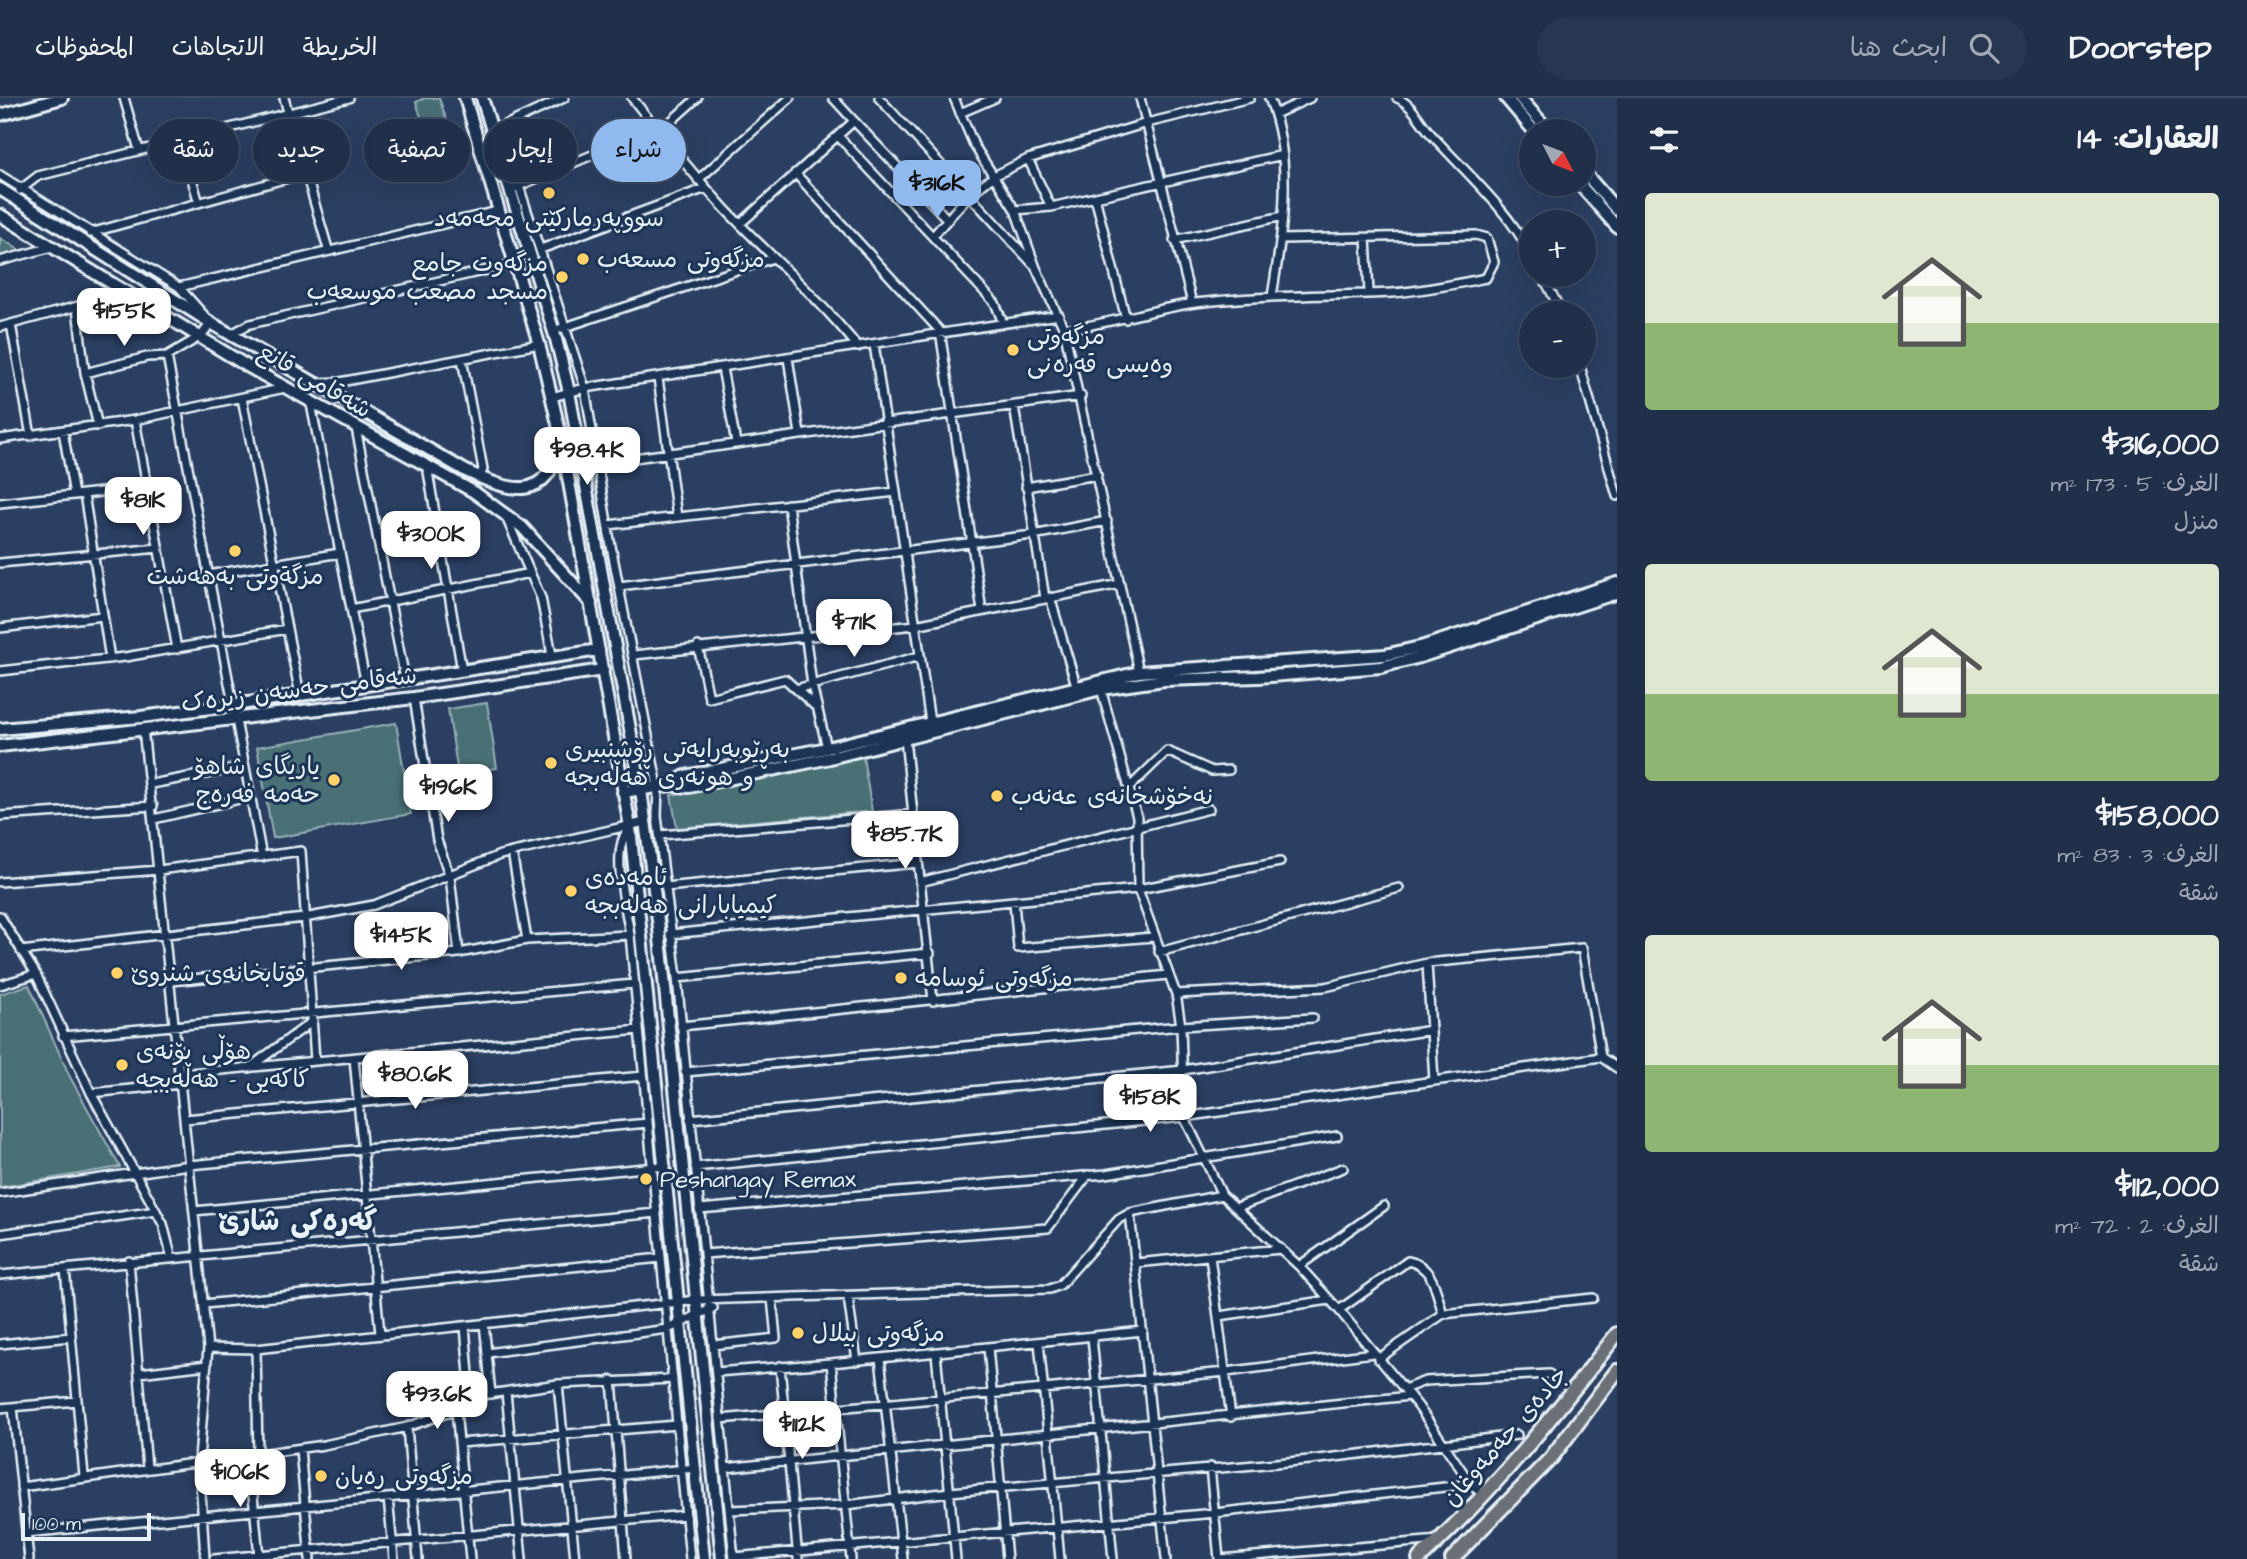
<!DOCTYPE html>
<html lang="ar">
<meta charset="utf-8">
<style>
body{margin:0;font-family:"Architects Daughter","Playpen Sans Arabic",sans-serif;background:#283751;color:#f1f3f6;direction:rtl;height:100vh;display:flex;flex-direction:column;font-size:26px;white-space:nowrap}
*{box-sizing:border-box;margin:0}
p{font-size:23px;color:#a2a9b5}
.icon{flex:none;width:38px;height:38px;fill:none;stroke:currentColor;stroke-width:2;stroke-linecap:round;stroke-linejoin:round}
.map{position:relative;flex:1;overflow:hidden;direction:ltr}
.side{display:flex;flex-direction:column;background:#202f4a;width:630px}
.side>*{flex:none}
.hud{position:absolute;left:21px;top:21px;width:665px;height:63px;direction:rtl;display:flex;gap:14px}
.needle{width:46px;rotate:132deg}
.controls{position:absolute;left:1519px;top:21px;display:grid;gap:14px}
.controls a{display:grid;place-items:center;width:77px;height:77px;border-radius:50%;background:#202f4a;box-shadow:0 7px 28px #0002,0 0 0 2px #3d4a62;font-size:35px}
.scale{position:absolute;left:21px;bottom:18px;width:130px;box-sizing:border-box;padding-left:7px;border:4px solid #e8f1f8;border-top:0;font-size:19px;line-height:24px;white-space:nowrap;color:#e8f1f8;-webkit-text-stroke:5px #1d3557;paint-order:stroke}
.price{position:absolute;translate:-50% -60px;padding:0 16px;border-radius:14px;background:#fff;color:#222;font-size:23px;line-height:46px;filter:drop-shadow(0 2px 4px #0008)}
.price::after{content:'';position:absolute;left:50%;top:42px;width:21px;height:16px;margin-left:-10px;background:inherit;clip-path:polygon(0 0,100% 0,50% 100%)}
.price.current{background:#90b9f0;color:#111}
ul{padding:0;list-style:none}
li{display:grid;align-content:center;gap:14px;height:371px;padding:0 28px}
li span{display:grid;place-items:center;height:217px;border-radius:7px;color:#555}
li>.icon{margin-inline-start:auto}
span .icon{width:126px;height:126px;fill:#fffc;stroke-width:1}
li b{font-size:30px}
h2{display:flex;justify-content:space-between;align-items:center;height:84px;padding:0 28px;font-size:30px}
.pill{padding:0 24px;border-radius:32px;background:#202f4a;box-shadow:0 7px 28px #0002,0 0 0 2px #3d4a62;font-size:24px;line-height:63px}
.pill.current{background:#90b9f0;color:#111}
header{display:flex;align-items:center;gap:42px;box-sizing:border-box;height:98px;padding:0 35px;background:#202f4a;border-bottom:2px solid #3d4a62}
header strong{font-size:33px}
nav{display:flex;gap:38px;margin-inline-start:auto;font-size:24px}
.search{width:490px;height:63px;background:#283751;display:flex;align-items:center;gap:18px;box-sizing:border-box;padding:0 24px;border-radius:38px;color:#a2a9b5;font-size:26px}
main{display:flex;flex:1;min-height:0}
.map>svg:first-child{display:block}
.green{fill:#487074;stroke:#98b0b6;stroke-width:2}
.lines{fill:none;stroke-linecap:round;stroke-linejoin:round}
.street-casing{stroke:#e8f1f8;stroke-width:12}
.secondary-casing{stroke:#e8f1f8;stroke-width:16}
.primary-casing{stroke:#e8f1f8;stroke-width:18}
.street{stroke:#1d3557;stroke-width:7}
.secondary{stroke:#1d3557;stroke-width:10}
.primary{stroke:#6b6f75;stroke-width:12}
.poi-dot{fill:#ffd166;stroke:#1d3557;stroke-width:2.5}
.labels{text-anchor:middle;stroke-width:6;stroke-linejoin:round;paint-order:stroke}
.poi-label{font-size:24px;fill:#e8f1f8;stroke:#1d3557;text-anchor:start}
.street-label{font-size:24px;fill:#e8f1f8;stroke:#1d3557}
.quarter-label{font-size:28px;font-weight:bold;fill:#e8f1f8;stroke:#1d3557}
</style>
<header>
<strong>Doorstep</strong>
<div class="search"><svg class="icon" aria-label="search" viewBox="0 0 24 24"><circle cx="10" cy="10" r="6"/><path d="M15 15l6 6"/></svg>ابحث هنا</div>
<nav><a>الخريطة</a><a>الاتجاهات</a><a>المحفوظات</a></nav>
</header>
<main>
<section class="side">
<h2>العقارات: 14<svg class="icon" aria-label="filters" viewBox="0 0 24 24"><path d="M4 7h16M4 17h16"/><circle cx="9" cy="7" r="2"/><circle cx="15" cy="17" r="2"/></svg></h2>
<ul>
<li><span style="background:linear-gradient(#dfe7d0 60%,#8fb573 0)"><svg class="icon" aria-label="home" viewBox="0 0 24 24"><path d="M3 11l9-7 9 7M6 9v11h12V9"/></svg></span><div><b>$316,000</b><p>الغرف: 5 · 173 m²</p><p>منزل</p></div></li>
<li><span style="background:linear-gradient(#dfe7d0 60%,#8fb573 0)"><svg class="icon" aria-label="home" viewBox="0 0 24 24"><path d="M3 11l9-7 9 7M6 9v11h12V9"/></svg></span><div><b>$158,000</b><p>الغرف: 3 · 83 m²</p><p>شقة</p></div></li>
<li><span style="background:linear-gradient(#dfe7d0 60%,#8fb573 0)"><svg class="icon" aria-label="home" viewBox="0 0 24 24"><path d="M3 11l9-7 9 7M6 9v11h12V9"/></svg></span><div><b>$112,000</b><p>الغرف: 2 · 72 m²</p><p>شقة</p></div></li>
</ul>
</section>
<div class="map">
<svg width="1617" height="1461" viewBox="0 0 1617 1461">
<rect width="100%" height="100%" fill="#2b3f62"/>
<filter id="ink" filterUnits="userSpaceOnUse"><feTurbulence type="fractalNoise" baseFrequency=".0143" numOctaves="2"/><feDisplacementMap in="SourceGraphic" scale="14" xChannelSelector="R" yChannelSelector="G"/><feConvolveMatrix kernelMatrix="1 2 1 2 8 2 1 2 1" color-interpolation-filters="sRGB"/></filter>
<g filter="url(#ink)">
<path class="green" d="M425,0H439L449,29L427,37L416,4Z
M0,140L21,153L0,159Z
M487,605L497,670L458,676L448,611Z
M396,625L411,716L273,740L257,649Z
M863,659L872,713L677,730L671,697Z
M29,887L70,979L120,1069L0,1089V896Z"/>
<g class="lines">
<g class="street-casing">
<path id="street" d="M124,0L139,52
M284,0L328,151
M632,0C662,38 692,75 725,111C769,157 818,199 858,249
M879,0L1033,166
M954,0L974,47L1015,112L1036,170L1064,231L1139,574
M1140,0L1192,205
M1269,0C1294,62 1283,133 1272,198
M1397,0C1412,6 1420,24 1430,35C1465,74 1506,109 1531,156
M960,15L995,0
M1275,16L1310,0
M854,23L948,122
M492,33L564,0
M659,34L697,0
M838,38L995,205L1003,225
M180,41L199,105
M1028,61L1051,109
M795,75L940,233L982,513
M0,77L179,189L211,225L201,238L167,258L262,759
M698,82L790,0
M519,88L585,290L610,443L658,689L657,718L677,880L734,1461
M514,90L656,30
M20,92L38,78L349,0
M1095,99L1126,221
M1015,112L1051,109L1283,57
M740,126L854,23L833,0
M90,135L306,75
M933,138L969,97L994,78L1028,61L1147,25L1250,0
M1366,140L1369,194
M1174,142L1283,118
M541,151L706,90
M0,163L52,149
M1542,177L1562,215
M179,189L498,113
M77,210L85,275L98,328
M11,226L31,338
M0,229L127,195
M1064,231C1109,227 1151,211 1195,205C1261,197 1326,198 1392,195C1423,193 1456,186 1486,180L1494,164L1487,140L1476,137L1281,141
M553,233L773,160
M231,236L250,226L514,166
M874,246L930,624
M788,260L800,336
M462,261L483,371L480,379
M1580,268L1617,398
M722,270L736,345
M85,275L147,259L167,258
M658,280L677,419
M316,285L340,284L539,246
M552,299L585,290L1059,217
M242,300L300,597
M310,301L366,587
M1014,308L1045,500
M135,322L177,551
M356,330L405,581
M63,333L74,397
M0,341L135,322L285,290
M584,367L1081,298
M427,368L462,573
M1026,389L1097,377
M84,396L110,561
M0,405L148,389
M788,406L812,587L827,650
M506,419L541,500L552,557
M608,427L896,394
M0,465L159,450
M208,477L340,455
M619,488L1033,437L1107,423
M1050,499L1076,587
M351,511L530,475
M0,530L103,518
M698,548L709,600L785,581L817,610
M634,557L915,527L1120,486
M0,573L125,559L287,531
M796,591L920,558
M1101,591L1137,719L1138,791L1176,896L1181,928L1184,1019L1192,1035L1222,1097L1299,1168L1339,1212L1418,1308L1471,1386L1484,1398
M414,600L437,742L450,779L459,855
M143,630L208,1250L199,1362L205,1461
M905,641L933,903
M151,686L243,669
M1129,690L1167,653L1212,673L1229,672
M0,718L153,708
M154,721L248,699
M630,729C609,751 626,808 630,837L690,1461
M660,737L913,716
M512,754L527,842
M0,784L159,772L301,753L315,963
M920,784L1209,711
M665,789L918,765
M1014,804L1018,850L1153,839
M0,818L36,876L91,995L163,1126L172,1161
M670,836L1138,791L1280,764
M21,853L304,820L374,807L500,757L645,724
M1159,854L1399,790
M1427,865L1434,983
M677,880L930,855
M171,883L459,855L527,842L630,837
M0,887L36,876
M1176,896L1325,889L1427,865L1582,850L1601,959
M681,928L1168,877
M63,938L634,886
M354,960L380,1236
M249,970L313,923
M685,974L1181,928L1313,920
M180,976L639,932
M91,995L181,986
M185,1021L643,978
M690,1021L1183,972L1431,932
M695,1069L1184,1019L1601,959L1617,970
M0,1095L189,1067L648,1025
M1237,1109L1343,1070
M699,1111L1106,1076L1337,1038
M194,1113L666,1068
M1130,1115L1166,1461
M0,1136L156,1113
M704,1156L1048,1130L1088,1077
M1210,1158L1231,1319
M129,1163L147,1370
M1136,1165L1281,1151
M1299,1168L1384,1108
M65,1171L84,1378
M0,1177L657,1115
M848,1199L857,1263
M204,1206L661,1160
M1339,1212L1408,1163C1434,1168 1436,1194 1443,1216
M1219,1218L1330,1202
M484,1225L491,1296
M465,1228L471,1301
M1092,1239L1113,1461
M1039,1244L1060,1461
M0,1246L71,1239
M713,1247L776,1240L772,1200
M988,1249L1007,1461
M208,1250L256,1251L697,1202L1050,1191L1060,1187L1119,1121L1130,1115L1222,1097
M256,1251L258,1357
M487,1255L668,1231L713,1210
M936,1255L956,1461
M880,1260L903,1461
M1378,1261L1443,1216L1593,1200
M831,1265L851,1461
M780,1268L798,1461
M716,1274L831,1265L1143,1233
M139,1275L207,1267
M612,1282L626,1461
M558,1286L575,1461
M1404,1291L1425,1283L1549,1276
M506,1294L522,1461
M13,1309L29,1461
M0,1310L77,1303
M456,1312L470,1461
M720,1321L1226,1274L1373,1255
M407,1329L418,1461
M459,1345L677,1327
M300,1351L310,1461
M249,1358L259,1458
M1210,1369L1219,1461
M725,1370L1410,1298
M21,1389L324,1347L407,1329L456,1312L482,1297L558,1286L673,1281
M388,1400L394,1461
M730,1412L846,1407L950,1394L1310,1362L1517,1337
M26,1435L696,1370
M734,1459L1215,1415L1471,1386
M214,1461L686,1417
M1220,1461L1439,1442"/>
</g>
<g class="secondary-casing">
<path id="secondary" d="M465,0L539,246L561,339L630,729L704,1461
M482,0L556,241L569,294L641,692L659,830L722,1461
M1506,0L1534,33
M1520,0L1549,33
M0,17L62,0
M1584,74L1617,112
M1579,86L1617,129
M0,91L211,225L466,373C511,394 547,406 560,345
M0,117L247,268L474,394L522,429L591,505
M0,631L141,619L234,607L599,552
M0,648L414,600L603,572
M670,687L685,678L827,650L1139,574L1385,557L1424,548L1617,485
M623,694L670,687L689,689L830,660L1101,591L1164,582L1258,579L1381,569L1420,559L1617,495"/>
</g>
<g class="primary-casing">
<path id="primary" d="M1419,1461C1494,1393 1555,1316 1617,1236
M1452,1461L1551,1360L1617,1273"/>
</g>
<use href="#street" class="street"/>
<use href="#secondary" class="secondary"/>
<use href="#primary" class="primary"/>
</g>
</g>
<g class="poi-dot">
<circle cx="549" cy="95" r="7"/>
<circle cx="583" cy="161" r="7"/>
<circle cx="562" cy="179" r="7"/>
<circle cx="1013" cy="252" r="7"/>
<circle cx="235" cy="453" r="7"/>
<circle cx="551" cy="665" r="7"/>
<circle cx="334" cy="682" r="7"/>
<circle cx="997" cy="698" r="7"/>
<circle cx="571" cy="793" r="7"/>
<circle cx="117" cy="875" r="7"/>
<circle cx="901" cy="880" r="7"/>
<circle cx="122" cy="967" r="7"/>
<circle cx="646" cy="1081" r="7"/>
<circle cx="798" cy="1235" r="7"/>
<circle cx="321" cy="1378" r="7"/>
</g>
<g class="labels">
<g class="poi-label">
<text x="549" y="128" text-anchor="middle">سووپەرمارکێتی محەمەد</text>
<text x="597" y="169">مزگەوتی مسعەب</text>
<text x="548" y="173" text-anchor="end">مزگەوت جامع<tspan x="548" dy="28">مسجد مصعب موسعەب</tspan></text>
<text x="1027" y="246">مزگەوتی<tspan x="1027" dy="28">وەیسی قەرەنی</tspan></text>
<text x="235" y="486" text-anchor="middle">مزگةوتى بەھەشت</text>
<text x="565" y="659">بەڕێوبەرایەتی ڕۆشنبیری<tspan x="565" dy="28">و هونەری هەڵەبجە</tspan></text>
<text x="320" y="676" text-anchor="end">یاریگای شاهۆ<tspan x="320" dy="28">حەمە فەرەج</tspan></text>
<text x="1011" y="706">نەخۆشخانەی عەنەب</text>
<text x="585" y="787">ئامەدەی<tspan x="585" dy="28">کیمیابارانی هەلەبجە</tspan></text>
<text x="131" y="883">قوتابخانەی شنروێ</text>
<text x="915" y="888">مزگەوتی ئوسامە</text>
<text x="136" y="961">ھۆڵی بۆنەی<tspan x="136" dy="28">کاکەیی - هەڵەبجە</tspan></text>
<text x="660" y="1089">Peshangay Remax</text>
<text x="812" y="1243">مزگەوتی بیلال</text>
<text x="335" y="1386">مزگەوتی رەیان</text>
</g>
<g class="street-label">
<text transform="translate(315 282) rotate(30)" y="8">شەقامی قانع</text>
<text transform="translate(299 591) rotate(-7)" y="8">شەقامی حەسەن زیرەک</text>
<text transform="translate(1505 1338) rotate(-49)" y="8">جادەی حەمەوغان</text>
</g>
<g class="quarter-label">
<text x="298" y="1132">گەرەکی شارێ</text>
</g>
</g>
</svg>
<div class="controls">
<a><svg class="needle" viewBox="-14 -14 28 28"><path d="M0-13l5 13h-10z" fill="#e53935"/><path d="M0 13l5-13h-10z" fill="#a2a9b5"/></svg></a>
<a>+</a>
<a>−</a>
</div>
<div class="scale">100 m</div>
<b class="price current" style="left:937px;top:122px">$316K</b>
<b class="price" style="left:124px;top:250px">$155K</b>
<b class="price" style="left:587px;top:389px">$98.4K</b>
<b class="price" style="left:143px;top:439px">$81K</b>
<b class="price" style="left:431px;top:473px">$300K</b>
<b class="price" style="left:854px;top:561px">$71K</b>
<b class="price" style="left:448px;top:726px">$196K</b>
<b class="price" style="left:905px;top:773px">$85.7K</b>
<b class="price" style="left:401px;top:874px">$145K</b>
<b class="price" style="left:415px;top:1013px">$80.6K</b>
<b class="price" style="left:1150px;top:1036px">$158K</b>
<b class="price" style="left:437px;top:1333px">$93.6K</b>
<b class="price" style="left:802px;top:1363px">$112K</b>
<b class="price" style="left:240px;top:1411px">$106K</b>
<div class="hud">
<a class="pill current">شراء</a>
<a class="pill">إيجار</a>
<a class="pill">تصفية</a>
<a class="pill">جديد</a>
<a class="pill">شقة</a>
</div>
</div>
</main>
